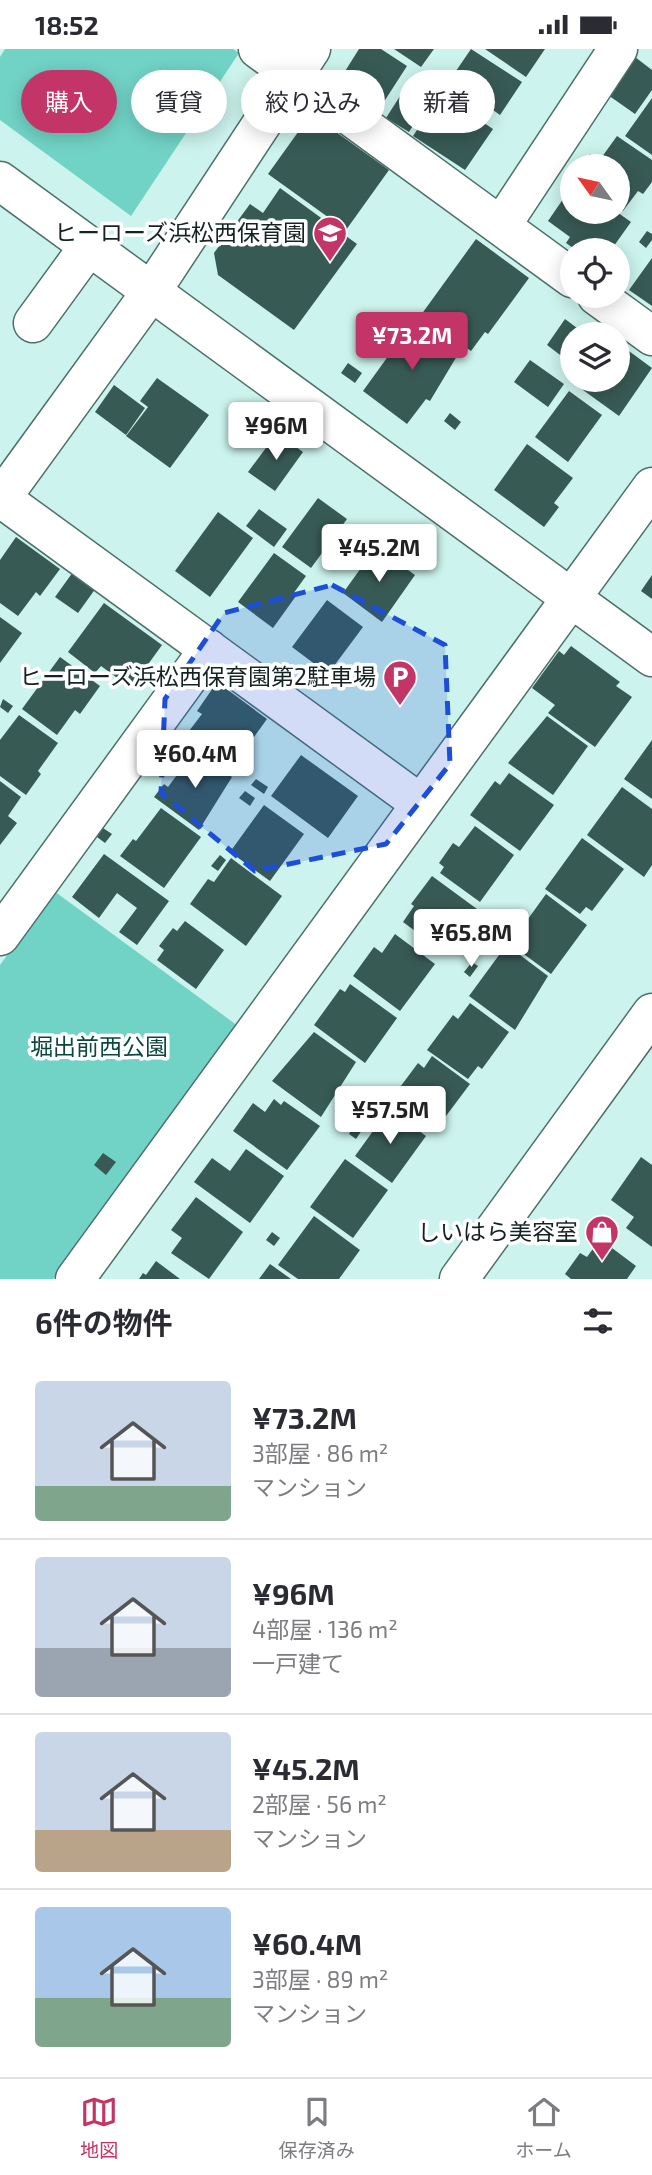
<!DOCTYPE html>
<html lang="ja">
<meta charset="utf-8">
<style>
body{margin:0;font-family:"Exo 2","Noto Sans JP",sans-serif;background:#f7f7f7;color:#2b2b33;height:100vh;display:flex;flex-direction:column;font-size:26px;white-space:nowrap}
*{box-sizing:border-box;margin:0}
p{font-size:23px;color:#7c7c81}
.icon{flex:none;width:38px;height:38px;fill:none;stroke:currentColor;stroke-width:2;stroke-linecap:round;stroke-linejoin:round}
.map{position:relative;height:1230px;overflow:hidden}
.sheet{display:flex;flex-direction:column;background:#fff;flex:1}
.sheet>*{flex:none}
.banner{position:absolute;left:21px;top:21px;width:611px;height:63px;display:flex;gap:14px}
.needle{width:46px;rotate:303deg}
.buttons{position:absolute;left:560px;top:105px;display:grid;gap:14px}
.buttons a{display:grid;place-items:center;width:70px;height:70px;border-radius:50%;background:#fff;box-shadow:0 4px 18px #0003;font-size:35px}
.price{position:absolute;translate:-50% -60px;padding:0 16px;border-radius:7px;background:#fff;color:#222;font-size:23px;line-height:46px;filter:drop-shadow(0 2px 4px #0008)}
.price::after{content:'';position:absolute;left:50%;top:42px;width:21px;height:16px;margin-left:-10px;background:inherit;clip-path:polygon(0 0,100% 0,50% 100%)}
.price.current{background:#c23566;color:#fff}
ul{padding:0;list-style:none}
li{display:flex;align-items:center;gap:21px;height:175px;padding:0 35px}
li+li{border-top:2px solid #e1e1e2}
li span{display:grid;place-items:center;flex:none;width:196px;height:140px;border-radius:7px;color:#555}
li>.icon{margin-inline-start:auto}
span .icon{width:84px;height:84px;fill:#fffc;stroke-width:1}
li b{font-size:30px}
h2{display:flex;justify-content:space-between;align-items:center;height:84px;padding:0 35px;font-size:30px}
.chip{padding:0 24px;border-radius:32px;background:#fff;box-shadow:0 4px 18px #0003;font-size:24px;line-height:63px}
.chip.current{background:#c23566;color:#fff}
.status{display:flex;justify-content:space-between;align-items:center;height:49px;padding:0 35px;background:#fff;direction:ltr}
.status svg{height:19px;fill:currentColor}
.menu{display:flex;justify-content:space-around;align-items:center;height:98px;border-top:2px solid #e1e1e2;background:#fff;font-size:19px;color:#7c7c81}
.menu a{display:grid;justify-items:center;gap:4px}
.menu .current{color:#c23566}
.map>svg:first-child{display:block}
.green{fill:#71d3c6}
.building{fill:#385a55}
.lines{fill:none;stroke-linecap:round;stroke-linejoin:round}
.minor-casing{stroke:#4d706a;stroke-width:41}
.minor{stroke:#fff;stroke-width:38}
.marked{fill:#1d4ed8;fill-opacity:0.2;stroke:#1d4ed8;stroke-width:5;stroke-dasharray:14 9;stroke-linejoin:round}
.labels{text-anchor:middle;stroke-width:7;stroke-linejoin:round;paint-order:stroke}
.poi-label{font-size:23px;fill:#142321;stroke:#fff;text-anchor:end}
.park-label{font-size:23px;fill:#0b463f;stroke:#fff}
</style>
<div class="status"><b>18:52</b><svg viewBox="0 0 49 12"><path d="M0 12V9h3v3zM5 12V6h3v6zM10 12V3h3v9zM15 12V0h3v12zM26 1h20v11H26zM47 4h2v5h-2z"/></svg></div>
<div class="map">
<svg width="652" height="1230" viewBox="0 0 652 1230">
<rect width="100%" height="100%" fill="#ccf3ed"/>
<path class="green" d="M5,0H233L239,4L131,167L0,71V8Z
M54,842L238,977L53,1230H0V916Z"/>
<path class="building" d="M359,0H381L407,17L378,62L337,35Z
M394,0H434L421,18Z
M471,0L522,33L500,66L493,61L487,70L443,41Z
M485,0H545L526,28Z
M635,8L652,21V41L635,65L608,46Z
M436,22L446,28L442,34L432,27Z
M402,44L424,59L409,83L386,69Z
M441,45L493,80L465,121L413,87Z
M652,49V106L625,87Z
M311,65L389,121L346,181L268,125Z
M617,87L652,111V133L643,145L638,142L623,162L618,158V117H582L590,105L599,112Z
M572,137V163H617L631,173L611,201L603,195L599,201H576L566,194L570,188L548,172Z
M280,139L357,195L294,281L218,226L214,204L250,155L263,164Z
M647,182L652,185V191L646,199L639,193Z
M476,190L529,229L488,285L485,283L471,302L421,266Z
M652,209V257L629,241Z
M415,270L460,302L430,352L426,350L407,375L363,342Z
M565,270L585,285H572V315L547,296Z
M618,294L652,319L619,367L576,336L580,331H618Z
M530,311L564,335L548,358L514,333Z
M348,314L362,324L355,334L341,324Z
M157,329L209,366L170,419L126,387L148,358L140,352Z
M114,336L145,359L126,386L95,363Z
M569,342L602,366L568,413L535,388Z
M450,364L461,373L455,381L444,372Z
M277,384L303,403L275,442L248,423Z
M527,395L573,429L554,454L559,458L544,478L494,441Z
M318,449L347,470L311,519L282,498Z
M259,460L287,480L274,498L246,477Z
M218,463L253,489L210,548L175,522Z
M16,488L60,520L40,547L36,543L18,567L0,554V511Z
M376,498L415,526L382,573L343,544Z
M274,504L306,527L293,545L296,547L273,579L238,553Z
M73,523L96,539L78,564L55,548Z
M652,526V550L641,542Z
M327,551L363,578L328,625L292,598Z
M104,554L162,596L131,639L101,617L95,624L68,603Z
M0,568L22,584L0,614Z
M571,597L620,633L616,637L632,648L595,698L548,664L555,656L532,639L559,602L564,606Z
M60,608L100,637L80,665L75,661L57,686L22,660Z
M217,633L267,670L243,703L238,698L226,714L186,686L202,665L197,662Z
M3,650L13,657L8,664L0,658Z
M19,666L58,694L38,722L41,725L26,746L0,727V691Z
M547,667L588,697L553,746L508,714Z
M652,691V750L624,730Z
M195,702L232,728L199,781L154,748L164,735L168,738Z
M301,706L358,747L328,789L271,747Z
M509,724L554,756L520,802L470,766L495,732L500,736Z
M256,730L268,738L264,745L251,736Z
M0,732L21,748L8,767L17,774L0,796Z
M622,738L652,760V816L644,828L587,786Z
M245,742L255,749L250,757L239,749Z
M264,756L304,785L270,832L230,803Z
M161,759L201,788L164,839L120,807L133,790L136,792Z
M475,777L514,806L480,853L440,824L444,818L439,814L453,794L459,798Z
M103,779L112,785L105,794L97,788Z
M582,789L624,820L592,862L586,858L580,865L545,840Z
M104,805L169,852L137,896L119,883L137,859L117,844L99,869L72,848Z
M220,806L226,811L218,822L211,817Z
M231,809L282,847L246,897L190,855L208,830L214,833Z
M432,827L477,860L445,904L403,873L414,857L411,855Z
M546,845L587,876L551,925L510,895Z
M185,872L224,901L196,940L157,911L164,901L159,897L173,879L177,882Z
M395,885L435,915L400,962L353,927L374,898L382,904Z
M512,900L548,927L515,981L469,947L502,902L508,906Z
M472,913L478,917L470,928L464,923Z
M350,935L397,969L365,1014L314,976L340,940L345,943Z
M470,954L509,983L482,1020L478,1017L468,1030L427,1001L453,966L458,970Z
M314,983L356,1013L321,1068L272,1032Z
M432,1007L470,1035L443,1071L440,1069L430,1083L389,1053L418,1014L424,1019Z
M274,1050L281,1056L284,1052L320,1077L287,1121L233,1082L253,1054L265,1063Z
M389,1060L426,1087L392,1134L355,1107Z
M355,1076L362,1081L356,1090L349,1085Z
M246,1100L284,1127L250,1174L194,1133L212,1109L230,1122Z
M103,1104L116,1113L106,1126L94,1116Z
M641,1108L652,1116V1198L626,1179L634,1168L611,1151Z
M345,1110L388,1141L353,1189L310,1158Z
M196,1148L243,1183L209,1230L171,1204L182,1189L171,1181Z
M314,1167L360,1201L339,1230H298L278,1216Z
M272,1183L280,1189L274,1197L266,1191Z
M600,1190L636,1217L627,1230H571L565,1225L580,1204L587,1208Z
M156,1212L180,1230H139L143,1224L146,1226Z
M270,1215L291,1230H259Z"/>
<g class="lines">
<g class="minor-casing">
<path id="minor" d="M258,0L572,229
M0,132L652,608
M501,177L618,0
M597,247L652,287
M33,274L89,197
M1,449L421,755
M0,451L151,243L311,0
M0,887L209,600
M75,1230L652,438
M459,1230L652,964"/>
</g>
<use href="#minor" class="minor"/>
</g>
<path class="marked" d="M332,536L445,596L450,715L386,795L255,822L161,744L165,650L224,564Z"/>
<defs>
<g id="school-pin" transform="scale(1.75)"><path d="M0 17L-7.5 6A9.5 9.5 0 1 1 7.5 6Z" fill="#c23566" stroke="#fff"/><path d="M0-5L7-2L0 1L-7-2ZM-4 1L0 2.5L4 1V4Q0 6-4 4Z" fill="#fff"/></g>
<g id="parking-pin" transform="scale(1.75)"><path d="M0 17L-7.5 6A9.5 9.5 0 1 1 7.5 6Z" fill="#c23566" stroke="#fff"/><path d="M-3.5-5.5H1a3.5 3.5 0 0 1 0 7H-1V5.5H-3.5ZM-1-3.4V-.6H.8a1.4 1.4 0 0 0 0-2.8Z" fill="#fff"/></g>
<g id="shop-pin" transform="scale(1.75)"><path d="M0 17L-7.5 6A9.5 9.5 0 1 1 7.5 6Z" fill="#c23566" stroke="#fff"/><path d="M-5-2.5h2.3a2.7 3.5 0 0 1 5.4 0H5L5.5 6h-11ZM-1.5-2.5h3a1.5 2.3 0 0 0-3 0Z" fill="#fff"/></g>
</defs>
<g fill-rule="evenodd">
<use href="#school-pin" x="330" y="184"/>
<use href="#parking-pin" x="400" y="628"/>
<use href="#shop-pin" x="602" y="1183"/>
</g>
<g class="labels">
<g class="poi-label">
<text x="306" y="192">ヒーローズ浜松西保育園</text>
<text x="376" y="636">ヒーローズ浜松西保育園第2駐車場</text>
<text x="578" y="1191">しいはら美容室</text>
</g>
<g class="park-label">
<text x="99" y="1006">堀出前西公園</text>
</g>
</g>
</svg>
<div class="buttons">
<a><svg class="needle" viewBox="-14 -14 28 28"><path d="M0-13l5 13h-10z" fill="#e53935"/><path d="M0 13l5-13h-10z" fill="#7c7c81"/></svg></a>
<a><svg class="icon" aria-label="locate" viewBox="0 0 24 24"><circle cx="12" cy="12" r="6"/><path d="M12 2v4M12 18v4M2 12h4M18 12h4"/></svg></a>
<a><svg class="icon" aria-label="layers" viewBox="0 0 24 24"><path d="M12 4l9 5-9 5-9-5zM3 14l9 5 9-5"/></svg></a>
</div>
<b class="price current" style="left:412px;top:323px">¥73.2M</b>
<b class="price" style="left:276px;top:413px">¥96M</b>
<b class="price" style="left:379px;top:535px">¥45.2M</b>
<b class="price" style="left:195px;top:741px">¥60.4M</b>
<b class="price" style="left:471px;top:920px">¥65.8M</b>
<b class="price" style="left:390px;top:1097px">¥57.5M</b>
<div class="banner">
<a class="chip current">購入</a>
<a class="chip">賃貸</a>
<a class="chip">絞り込み</a>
<a class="chip">新着</a>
</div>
</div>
<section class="sheet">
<h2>6件の物件<svg class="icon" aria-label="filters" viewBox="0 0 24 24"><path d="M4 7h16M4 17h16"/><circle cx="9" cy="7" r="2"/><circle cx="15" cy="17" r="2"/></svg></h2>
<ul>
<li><span style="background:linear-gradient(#c9d6e8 75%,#7fa58c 0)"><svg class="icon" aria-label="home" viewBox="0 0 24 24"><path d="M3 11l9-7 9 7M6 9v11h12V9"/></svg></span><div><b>¥73.2M</b><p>3部屋 · 86 m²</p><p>マンション</p></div></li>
<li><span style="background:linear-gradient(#c9d6e8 65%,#9aa5b1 0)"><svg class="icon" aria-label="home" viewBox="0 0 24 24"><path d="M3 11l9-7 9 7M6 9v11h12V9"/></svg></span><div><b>¥96M</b><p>4部屋 · 136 m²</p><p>一戸建て</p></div></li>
<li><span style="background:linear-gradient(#c9d6e8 70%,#b9a48a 0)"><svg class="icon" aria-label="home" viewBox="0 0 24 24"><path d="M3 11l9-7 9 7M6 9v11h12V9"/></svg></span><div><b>¥45.2M</b><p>2部屋 · 56 m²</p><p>マンション</p></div></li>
<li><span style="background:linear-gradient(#a9c7e8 65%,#7fa58c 0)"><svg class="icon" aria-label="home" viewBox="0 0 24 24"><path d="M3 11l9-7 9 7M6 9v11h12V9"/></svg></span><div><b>¥60.4M</b><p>3部屋 · 89 m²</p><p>マンション</p></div></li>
</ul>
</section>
<nav class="menu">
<a class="current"><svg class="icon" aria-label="map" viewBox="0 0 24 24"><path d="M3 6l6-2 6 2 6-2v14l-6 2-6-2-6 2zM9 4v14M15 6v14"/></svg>地図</a>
<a><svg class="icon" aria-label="saved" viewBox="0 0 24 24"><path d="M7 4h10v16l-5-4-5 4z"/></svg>保存済み</a>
<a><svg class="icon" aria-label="home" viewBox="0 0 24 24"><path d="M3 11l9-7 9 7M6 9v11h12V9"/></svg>ホーム</a>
</nav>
